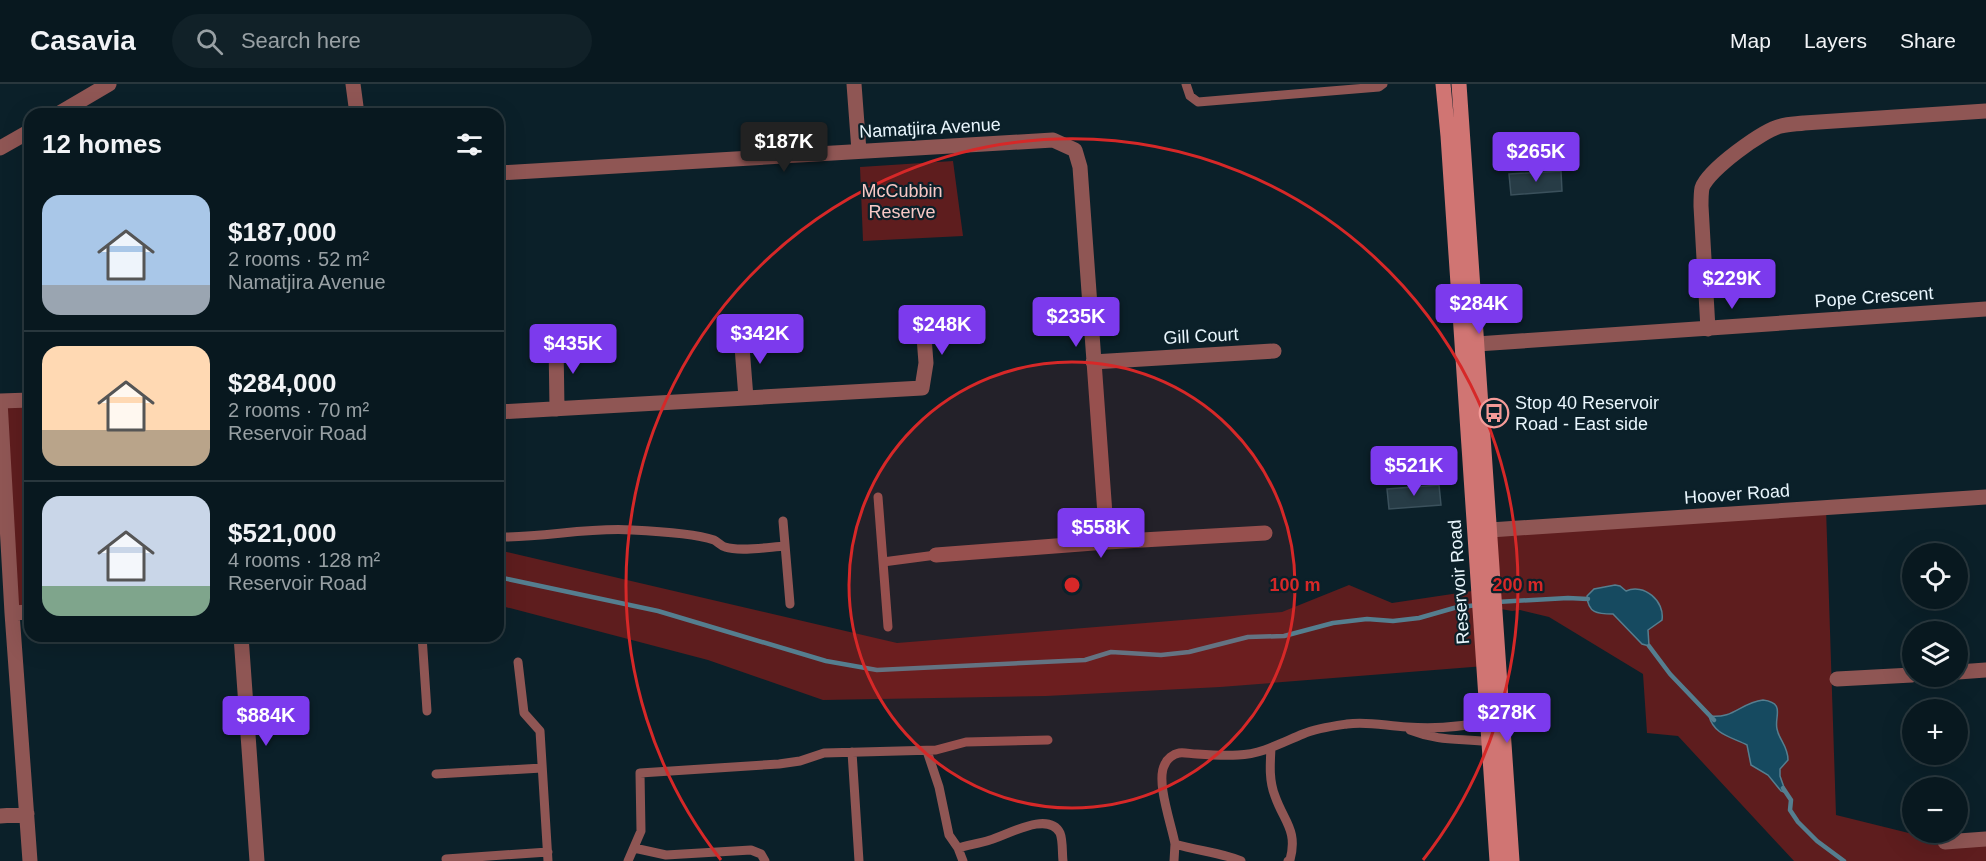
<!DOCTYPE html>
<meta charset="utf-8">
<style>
body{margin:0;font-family:Helvetica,sans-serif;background:#112128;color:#f1f3f6;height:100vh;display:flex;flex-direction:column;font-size:22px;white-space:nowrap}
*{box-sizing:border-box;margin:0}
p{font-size:20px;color:#98a0a4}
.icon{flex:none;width:33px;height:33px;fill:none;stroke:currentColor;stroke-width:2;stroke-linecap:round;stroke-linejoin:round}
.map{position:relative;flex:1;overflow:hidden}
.sheet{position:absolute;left:24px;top:24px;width:480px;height:534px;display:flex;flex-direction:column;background:#08181f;border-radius:18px;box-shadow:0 6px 24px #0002,0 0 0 2px #29373d}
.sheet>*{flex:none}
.buttons{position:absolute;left:1902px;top:459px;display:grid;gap:12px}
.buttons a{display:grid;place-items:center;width:66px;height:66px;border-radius:50%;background:#08181f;box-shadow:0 6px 24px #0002,0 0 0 2px #29373d;font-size:30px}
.price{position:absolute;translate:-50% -51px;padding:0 14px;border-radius:6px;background:#7c3aed;color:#fff;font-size:20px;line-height:39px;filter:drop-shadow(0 2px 3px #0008)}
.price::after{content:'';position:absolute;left:50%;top:36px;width:18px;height:14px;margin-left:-9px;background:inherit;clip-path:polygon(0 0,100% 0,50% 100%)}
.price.on{background:#222;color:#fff}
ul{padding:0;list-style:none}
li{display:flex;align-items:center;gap:18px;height:150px;padding:0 18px}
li+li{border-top:2px solid #29373d}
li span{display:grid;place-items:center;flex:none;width:168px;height:120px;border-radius:18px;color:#555}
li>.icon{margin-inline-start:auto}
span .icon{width:72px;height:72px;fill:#fffc;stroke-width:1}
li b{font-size:26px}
h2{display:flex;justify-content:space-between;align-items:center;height:72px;padding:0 18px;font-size:26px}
header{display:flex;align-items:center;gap:36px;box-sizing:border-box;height:84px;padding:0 30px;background:#08181f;border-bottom:2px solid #29373d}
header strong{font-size:28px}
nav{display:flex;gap:33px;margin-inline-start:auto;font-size:21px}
.search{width:420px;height:54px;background:#112128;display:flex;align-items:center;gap:15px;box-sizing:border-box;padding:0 21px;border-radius:33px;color:#98a0a4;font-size:22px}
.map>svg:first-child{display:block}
.green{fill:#5e1d1e}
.water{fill:#164a60;stroke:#557e8f;stroke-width:1.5}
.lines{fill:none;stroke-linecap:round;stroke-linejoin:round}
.stream{stroke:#557e8f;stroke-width:4.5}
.building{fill:#273c46;stroke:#3b515c;stroke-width:1.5}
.lane{stroke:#8f5654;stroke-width:9}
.street{stroke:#8f5654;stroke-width:15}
.secondary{stroke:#d07573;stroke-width:15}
.ring{fill:none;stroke:#d62828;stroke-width:3}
.labels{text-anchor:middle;stroke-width:4.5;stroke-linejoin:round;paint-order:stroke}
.street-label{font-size:18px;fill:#e9f6fd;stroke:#0b2029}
.park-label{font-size:18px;fill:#f8c8c5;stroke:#0b2029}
.poi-label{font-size:18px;fill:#e9f6fd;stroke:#0b2029;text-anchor:start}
.centre{fill:#d62828;stroke:#0b2029;stroke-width:3}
.ring-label{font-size:18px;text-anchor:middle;font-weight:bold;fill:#d62828;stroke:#0b2029;stroke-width:4.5;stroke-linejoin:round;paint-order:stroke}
</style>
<header>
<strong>Casavia</strong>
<div class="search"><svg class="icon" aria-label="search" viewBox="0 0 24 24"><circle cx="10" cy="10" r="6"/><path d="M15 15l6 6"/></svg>Search here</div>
<nav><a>Map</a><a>Layers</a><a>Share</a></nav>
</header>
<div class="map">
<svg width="1986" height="777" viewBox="0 0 1986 777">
<rect width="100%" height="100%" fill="#0b2029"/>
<path class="green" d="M953,77L963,152L863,157L860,83Z
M30,314V527L12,529L7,450H0V317Z
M1826,424L1836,731L1945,758L1986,755V777H1794L1678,652L1647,649L1643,590L1549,533L1520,526L1512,527L1495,524L1490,446Z
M498,466L897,559L1282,528L1349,501L1392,519L1479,506L1485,582L1220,603L1046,612L823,616L708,576L498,521Z"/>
<path class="water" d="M1615,501L1620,502L1626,507C1644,499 1665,517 1662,536L1648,546L1649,562L1642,560L1613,530C1597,530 1588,529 1587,512L1594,505Z
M1763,616C1786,619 1774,632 1777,645C1779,656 1788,662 1788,676L1780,685V692L1786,709L1781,707L1768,691L1751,681L1747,661C1732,653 1714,651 1709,632C1734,635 1740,619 1763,616Z"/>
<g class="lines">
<path class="stream" d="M29,385H30
M498,493L658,527L826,577L877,586L1085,576L1111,568L1161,571L1189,568L1248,553L1284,552L1333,539L1367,535L1393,537L1419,534L1454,524L1477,521
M1497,518L1568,514L1588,515
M1649,562L1670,590L1714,636
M1783,704L1791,716L1790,726L1798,738L1817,757L1844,777"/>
</g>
<path class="building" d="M1561,87L1562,107L1511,111L1509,90Z
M1439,401L1441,421L1389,425L1387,405Z"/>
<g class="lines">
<path class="lane" d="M1186,0L1190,12L1198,18L1379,3L1383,0
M878,413L888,543
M783,437L790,520
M498,453C543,454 587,443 632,446C654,447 693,449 714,456C718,458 721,462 725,463C740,468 769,463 785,462
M883,478L936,471
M422,552L427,627
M518,578L524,629L540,647L548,777
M1410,646C1441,658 1459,654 1490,658
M1271,664C1270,681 1269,697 1275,712C1284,738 1298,746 1290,776L1288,777
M927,667L939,703L949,751L958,764L963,777
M852,668L859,777
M436,690L542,684
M634,764L666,771L751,766L761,770L765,777
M958,764C969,761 980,759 990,756C1006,752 1048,726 1060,749C1063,756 1062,769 1063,777
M446,775L548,768
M628,777L641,747L640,689L779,680L800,677L824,669L936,666L966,658L1048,656
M1174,777L1175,760
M1241,777C1220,768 1197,767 1175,760C1172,742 1155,696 1165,680C1167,675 1173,670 1179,669C1184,668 1191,670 1197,670C1210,671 1224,672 1238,671C1262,670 1281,659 1303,650C1317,644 1333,642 1347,640C1368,637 1386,642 1407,643C1434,645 1462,643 1489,637"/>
<path class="street" d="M353,0L357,30
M854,0L859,67
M58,30L109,0
M0,64L30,47
M498,89L1053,56L1075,66L1080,83L1107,458
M1708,245L1701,122C1701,117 1701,109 1702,104C1708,86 1763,46 1781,42C1789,40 1797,40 1804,39L1986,27
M741,250L746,314
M556,258L557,325
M1477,260L1986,225
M1093,278L1274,267
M0,317L12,529L30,777
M0,317L30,316
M498,328L922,304L926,279L923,240
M1490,446L1986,413
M936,471L1107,458L1265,449
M12,529L30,528
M241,552L257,777
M1958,588L1986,586
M1837,595L1912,591
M0,732L27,730
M1945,758L1986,755"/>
<path class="secondary" d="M1443,0L1448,52L1497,777
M1459,0L1512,777"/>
</g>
<circle cx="1072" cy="501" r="223" fill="#d62828" fill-opacity=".12"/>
<g class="ring">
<circle cx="1072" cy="501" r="223"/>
<path d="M721 776A446 446 0 1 1 1423 776"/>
</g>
<defs>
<g id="bus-ring" transform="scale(1.5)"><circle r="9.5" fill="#0b2029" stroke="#f59b98" stroke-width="1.5"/><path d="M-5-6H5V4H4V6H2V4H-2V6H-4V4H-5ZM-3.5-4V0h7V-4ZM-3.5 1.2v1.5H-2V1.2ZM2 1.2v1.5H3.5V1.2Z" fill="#f59b98"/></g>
</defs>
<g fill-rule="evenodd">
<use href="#bus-ring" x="1494" y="329"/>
</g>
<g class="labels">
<g class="street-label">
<text transform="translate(930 44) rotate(-3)" y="6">Namatjira Avenue</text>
<text transform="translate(1874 213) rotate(-4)" y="6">Pope Crescent</text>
<text transform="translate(1201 252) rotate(-3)" y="6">Gill Court</text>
<text transform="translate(1737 410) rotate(-4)" y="6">Hoover Road</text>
<text transform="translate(1459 498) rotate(-94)" y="6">Reservoir Road</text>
</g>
<g class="park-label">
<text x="902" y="113">McCubbin<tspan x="902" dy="21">Reserve</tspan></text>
</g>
<g class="poi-label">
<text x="1515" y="325">Stop 40 Reservoir<tspan x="1515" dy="21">Road - East side</tspan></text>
</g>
</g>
<circle cx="1072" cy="501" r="9" class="centre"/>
<g class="ring-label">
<text x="1295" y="507">100 m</text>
<text x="1518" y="507">200 m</text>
</g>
</svg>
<div class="buttons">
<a><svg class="icon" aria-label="locate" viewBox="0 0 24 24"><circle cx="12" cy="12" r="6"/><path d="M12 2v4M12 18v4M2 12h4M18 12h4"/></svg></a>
<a><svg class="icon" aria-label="layers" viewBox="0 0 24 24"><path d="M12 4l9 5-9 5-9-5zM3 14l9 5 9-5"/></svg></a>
<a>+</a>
<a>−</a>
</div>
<b class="price on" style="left:784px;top:89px">$187K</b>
<b class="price" style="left:1536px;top:99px">$265K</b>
<b class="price" style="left:1732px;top:226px">$229K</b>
<b class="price" style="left:1479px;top:251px">$284K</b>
<b class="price" style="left:1076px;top:264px">$235K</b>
<b class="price" style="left:942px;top:272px">$248K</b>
<b class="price" style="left:760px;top:281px">$342K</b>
<b class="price" style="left:573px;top:291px">$435K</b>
<b class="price" style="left:1414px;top:413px">$521K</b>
<b class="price" style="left:1101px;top:475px">$558K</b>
<b class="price" style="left:1507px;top:660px">$278K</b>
<b class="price" style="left:266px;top:663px">$884K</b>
<section class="sheet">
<h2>12 homes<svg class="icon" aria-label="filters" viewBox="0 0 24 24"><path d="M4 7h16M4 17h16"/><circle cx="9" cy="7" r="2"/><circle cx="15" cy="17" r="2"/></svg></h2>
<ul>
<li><span style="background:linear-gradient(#a9c7e8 75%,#9aa5b1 0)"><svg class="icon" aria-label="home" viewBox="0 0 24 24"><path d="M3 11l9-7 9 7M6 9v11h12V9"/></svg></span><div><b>$187,000</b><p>2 rooms · 52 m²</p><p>Namatjira Avenue</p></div></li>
<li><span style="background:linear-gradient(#ffd9b3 70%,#b9a48a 0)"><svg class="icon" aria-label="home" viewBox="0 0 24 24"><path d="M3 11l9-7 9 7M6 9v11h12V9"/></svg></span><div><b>$284,000</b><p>2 rooms · 70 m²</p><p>Reservoir Road</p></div></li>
<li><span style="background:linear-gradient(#c9d6e8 75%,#7fa58c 0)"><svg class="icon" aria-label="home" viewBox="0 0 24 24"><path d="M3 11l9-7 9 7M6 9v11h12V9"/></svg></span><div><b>$521,000</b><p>4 rooms · 128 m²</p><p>Reservoir Road</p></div></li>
</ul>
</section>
</div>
